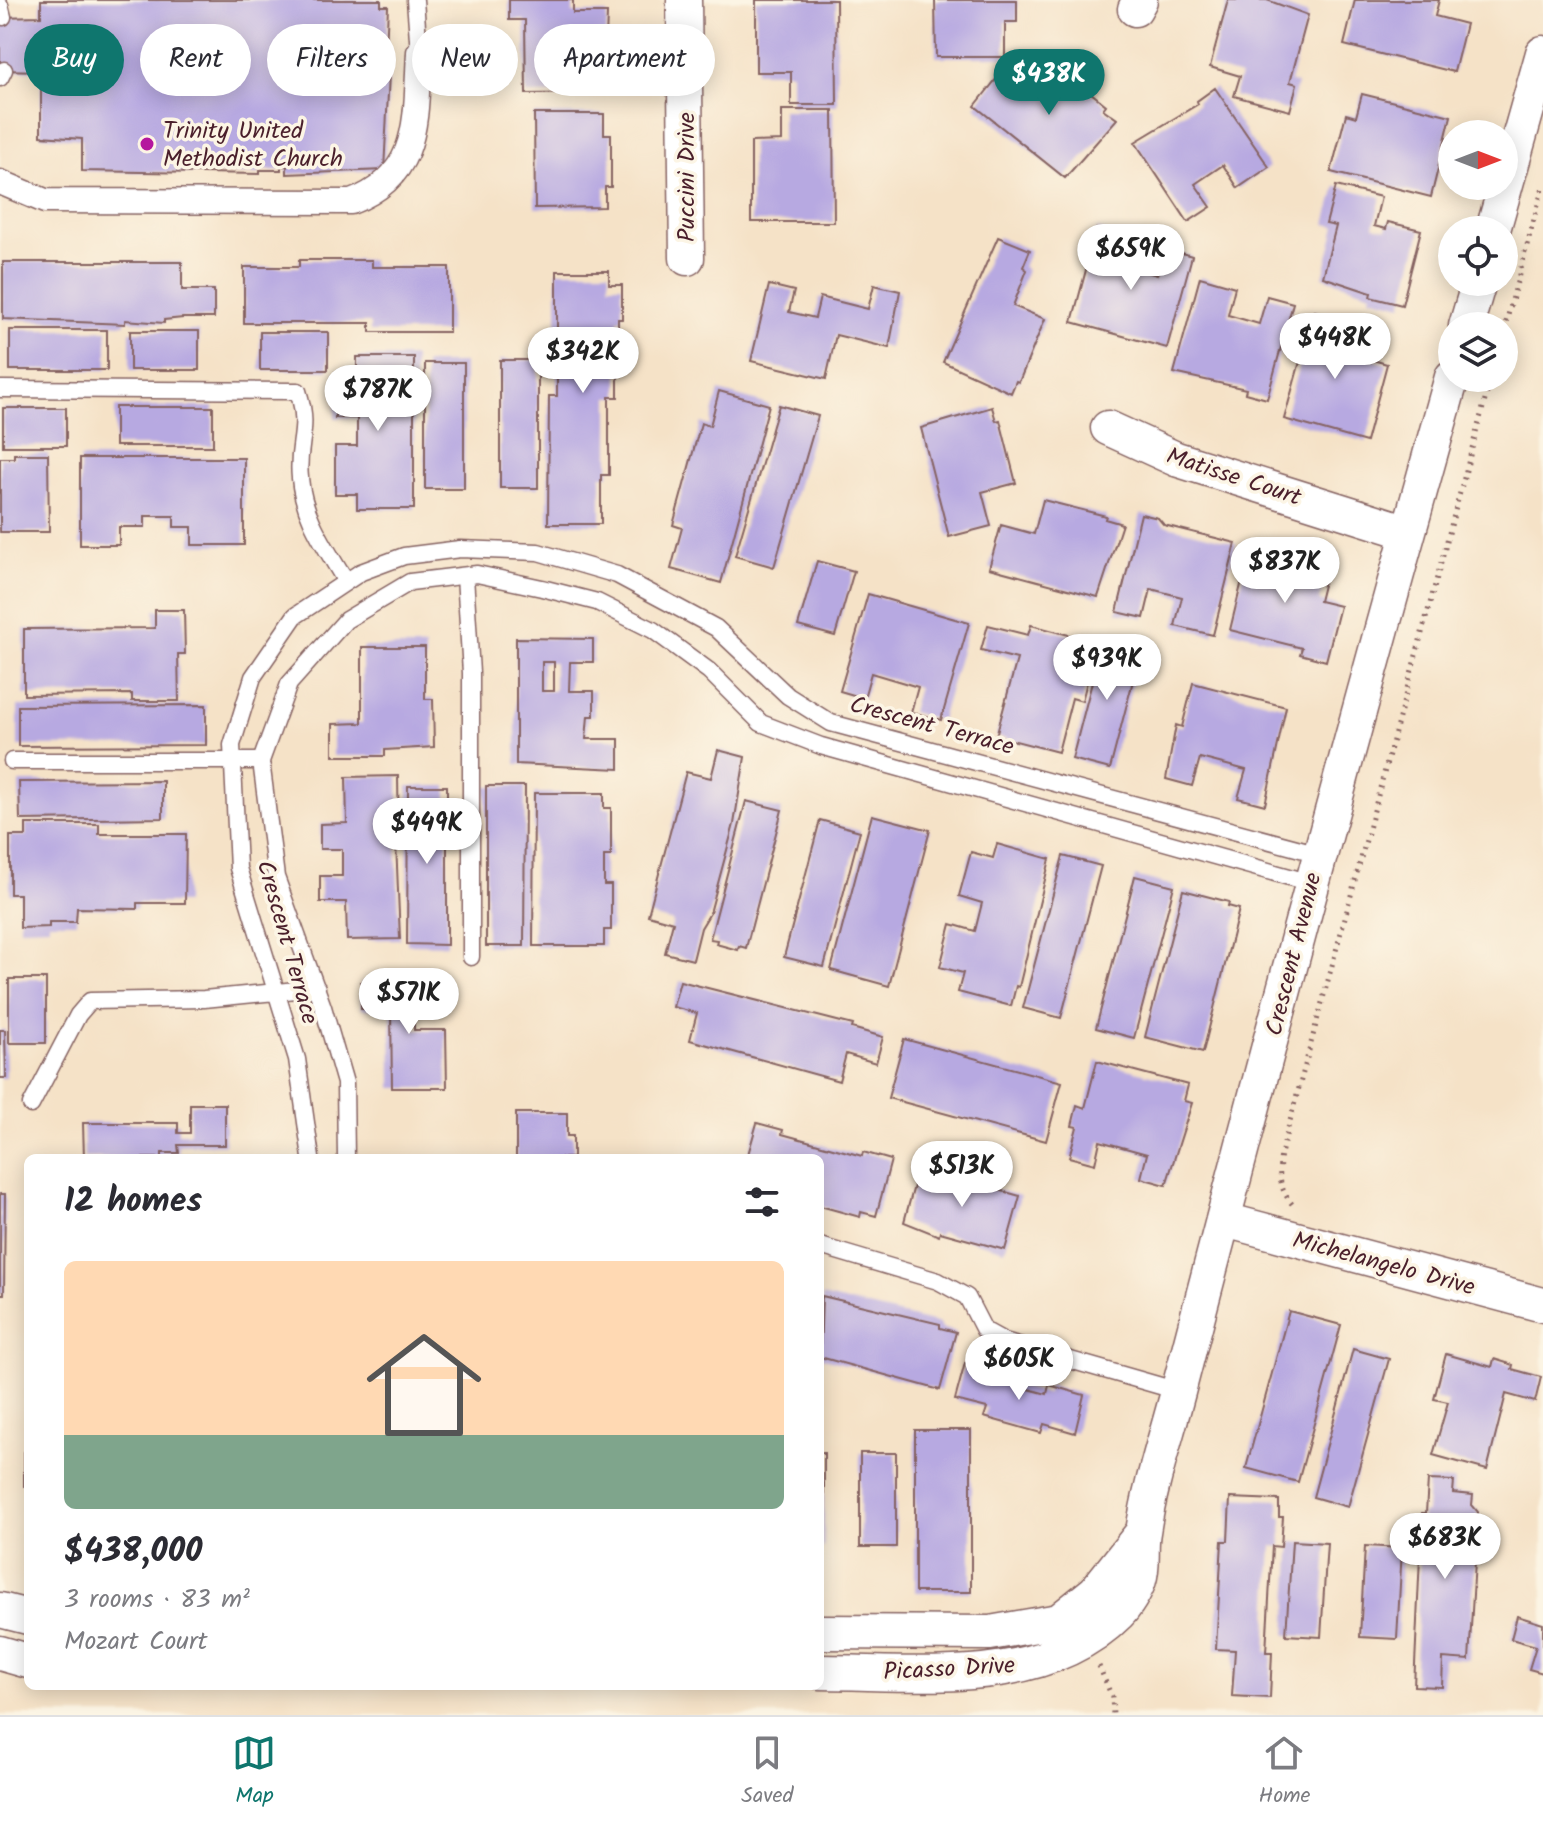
<!DOCTYPE html>
<meta charset="utf-8">
<style>
body{margin:0;font-family:Kalam,sans-serif;background:#f2f2f3;color:#2b2b33;height:100vh;display:flex;flex-direction:column;font-size:30px;white-space:nowrap}
*{box-sizing:border-box;margin:0}
p{font-size:26px;color:#7c7c81}
.icon{flex:none;width:44px;height:44px;fill:none;stroke:currentColor;stroke-width:2;stroke-linecap:round;stroke-linejoin:round}
.map{position:relative;flex:1;overflow:hidden}
.side{position:absolute;left:24px;top:1154px;width:800px;height:536px;display:flex;flex-direction:column;background:#fff;border-radius:12px;box-shadow:0 4px 20px #0003}
.side>*{flex:none}
.banner{position:absolute;left:24px;top:24px;width:800px;height:72px;display:flex;gap:16px}
.needle{width:52px;rotate:90deg}
.controls{position:absolute;left:1438px;top:120px;display:grid;gap:16px}
.controls a{display:grid;place-items:center;width:80px;height:80px;border-radius:50%;background:#fff;box-shadow:0 4px 20px #0003;font-size:40px}
.price{position:absolute;translate:-50% -68px;padding:0 18px;border-radius:28px;background:#fff;color:#222;font-size:26px;line-height:52px;filter:drop-shadow(0 2px 4px #0008)}
.price::after{content:'';position:absolute;left:50%;top:48px;width:24px;height:18px;margin-left:-12px;background:inherit;clip-path:polygon(0 0,100% 0,50% 100%)}
.price.selected{background:#0f766e;color:#fff}
ul{padding:0;list-style:none}
li{display:grid;align-content:center;gap:16px;height:424px;padding:0 40px}
li span{display:grid;place-items:center;height:248px;border-radius:12px;color:#555}
li>.icon{margin-inline-start:auto}
span .icon{width:144px;height:144px;fill:#fffc;stroke-width:1}
li b{font-size:34px}
h2{display:flex;justify-content:space-between;align-items:center;height:96px;padding:0 40px;font-size:34px}
.tag{padding:0 28px;border-radius:36px;background:#fff;box-shadow:0 4px 20px #0003;font-size:28px;line-height:72px}
.tag.selected{background:#0f766e;color:#fff}
.tabs{display:flex;justify-content:space-around;align-items:center;height:112px;border-top:2px solid #e1e1e2;background:#fff;font-size:22px;color:#7c7c81}
.tabs a{display:grid;justify-items:center;gap:4px}
.tabs .selected{color:#0f766e}
.map>svg:first-child{display:block}
.building{fill:#b7a9e1;fill-rule:evenodd}
.lines{fill:none;stroke-linecap:round;stroke-linejoin:round}
.service-casing{stroke:#866362;stroke-width:19}
.pedestrian-casing{stroke:#866362;stroke-width:27}
.minor-casing{stroke:#866362;stroke-width:37}
.path{stroke:#866362;stroke-width:5;stroke-dasharray:2 6;stroke-linecap:butt}
.service{stroke:#fff;stroke-width:16}
.pedestrian{stroke:#fff;stroke-width:24}
.minor{stroke:#fff;stroke-width:34}
.poi-dot{fill:#b5179e;stroke:#fcf5e5;stroke-width:3}
.labels{text-anchor:middle;stroke-width:7;stroke-linejoin:round;paint-order:stroke}
.poi-label{font-size:24px;fill:#4a1f2b;stroke:#fcf5e5;text-anchor:start}
.street-label{font-size:24px;fill:#4a1f2b;stroke:#fcf5e5}
</style>
<div class="map">
<svg width="1543" height="1715" viewBox="0 0 1543 1715">
<rect width="100%" height="100%" fill="#fcf5e5"/>
<filter id="ink" filterUnits="userSpaceOnUse"><feTurbulence type="fractalNoise" baseFrequency=".0125" numOctaves="2"/><feDisplacementMap in="SourceGraphic" scale="16" xChannelSelector="R" yChannelSelector="G"/><feConvolveMatrix kernelMatrix="1 2 1 2 8 2 1 2 1" color-interpolation-filters="sRGB"/></filter>
<filter id="wash" filterUnits="userSpaceOnUse"><feTurbulence type="fractalNoise" baseFrequency=".006" numOctaves="4" result="noise"/><feDisplacementMap in="SourceGraphic" scale="32" xChannelSelector="R" yChannelSelector="G"/><feGaussianBlur stdDeviation="1.8" result="paint"/><feColorMatrix in="noise" values="0 0 0 0 0 0 0 0 0 0 0 0 0 0 0 0 0 1.4 0 .05"/><feComposite in="paint" operator="in"/></filter>
<g filter="url(#wash)">
<rect width="100%" height="100%" fill="#f5e2c7"/>
<g id="blocks">
<path class="building" d="M41,0H381V6H388L385,74H389L384,170L287,174V166H281V170H260V174L82,171V139L41,136V71L0,70V17L41,16Z
M509,0H573V13H607L604,93L526,94L525,20H509Z
M756,0H836L837,105H791V72H756Z
M935,0H1017V22H1005V57H936Z
M1228,0H1267L1308,15L1290,82L1297,84L1290,111L1234,96L1240,76L1210,67Z
M1355,0H1439L1435,16L1466,24L1454,72L1344,45Z
M1055,64L1106,105L1103,109L1117,119L1065,178L975,106L1005,68L1034,91Z
M1215,88L1269,167L1238,188L1223,165L1195,184L1211,207L1188,222L1135,142L1198,104L1197,101Z
M1362,94L1451,116L1431,197L1331,172L1346,114L1356,117Z
M782,110H833L834,222H751V142L782,141Z
M534,114H604V134H611V187H605V207L535,208Z
M1336,186L1381,197L1374,226L1386,229L1388,222L1421,230L1402,305L1370,297L1371,293L1323,277L1336,226L1326,224Z
M1097,229L1134,239L1127,266L1157,275L1164,248L1192,256L1167,348L1072,322Z
M998,237L1030,250L1023,267L1027,270L1013,306L1045,319L1019,382L1016,381L1011,393L943,362Z
M299,260H372V267H449V332H370V323H244V267H299Z
M3,262H182V290H214V318H183L164,320V323L125,320V324L3,319Z
M557,271H609V285H622V319H618V397H609V475H601V524H548L549,396H557Z
M1200,277L1235,287L1228,315L1259,324L1267,296L1293,303L1267,399L1245,393L1246,389L1174,373Z
M769,285L794,291L789,312L815,318L820,297L868,309L874,285L900,291L889,348L836,335L826,379L751,361Z
M1314,311L1363,325L1355,355L1387,364L1366,442L1284,419Z
M10,330H107V370H10Z
M130,331H199V370H130Z
M260,332H328V370H260Z
M357,357H414V509H357V494H335V446H357V418H335V372H357Z
M500,360H538V488H500Z
M425,363H464V489H425Z
M719,391L769,405L721,583L671,569L682,528L673,525L701,423L710,426Z
M779,405L818,416L774,567L735,556Z
M115,407H213V446H115Z
M992,407L996,421L1000,420L1016,483L982,492L991,526L949,537L921,428Z
M3,408H66V446H3Z
M14,454H48L49,532H0V458H14Z
M80,458H244V545H192V527H174V516H145V527H119V545H80Z
M1043,500L1106,516L1105,519L1122,524L1098,597L989,568L1001,525L1034,534Z
M1141,514L1158,518L1164,525L1236,543L1213,635L1175,626L1182,597L1151,589L1144,618L1117,612Z
M1249,552L1327,569L1319,601L1340,606L1326,661L1300,654L1302,648L1230,630Z
M817,561L854,571L835,636L798,626Z
M868,594L969,623L941,720L911,712L918,687L871,673L864,698L840,691Z
M155,610H184L185,654H178L179,701H132V694L24,695V629L155,628Z
M988,625L1028,635L1031,625L1084,639L1081,651L1094,655L1082,701L1072,698L1058,752L996,736L1017,659L981,650Z
M1104,636L1142,646L1110,769L1072,759Z
M516,638L593,639V662H570L569,691H594V716H588L586,739H619V769L516,764ZM542,662H554V691H542Z
M362,647H425V699H433L434,747L385,750V756H333V724L362,723Z
M1193,683L1286,707L1265,805L1238,798L1246,770L1200,758L1192,786L1166,779L1176,725L1182,727Z
M206,705V745L18,746V706Z
M718,750L745,757L734,824L710,913L701,928L693,960L665,953L673,922L648,915L686,772L711,778Z
M398,776L399,842H396L400,939L347,940L346,902H320V876H342V849H320V824L347,823L346,777Z
M163,781V818L20,820L19,782Z
M408,786H447V945L407,944Z
M486,786H525L524,946H486Z
M534,793H604V808H611V856H604V885H611V930H604V946H533Z
M746,801L782,810L746,948L739,946L738,950L716,944L717,940L710,939Z
M872,815L930,830L889,986L831,970Z
M820,820L860,831L824,967L784,957Z
M26,824H99V834H186L185,903H137V909L77,908L76,922H49V927L20,928V894H10V836H26Z
M997,844L1050,859L1019,987L1016,986L1011,1006L958,992L963,973L940,967L951,924L975,931L982,903L959,896L971,852L993,858Z
M1063,856L1101,866L1061,1018L1023,1008Z
M1135,876L1174,886L1134,1038L1096,1028Z
M1183,890L1229,902L1228,906L1239,909L1203,1052L1145,1037Z
M392,978H414V1030H446L447,1088H392L391,1009H361V982H392Z
M9,979H46V1043H9Z
M680,981L853,1025L852,1028L883,1037L876,1063L846,1054L839,1081L690,1040L697,1013L673,1007Z
M0,1030H5L6,1078H0Z
M904,1039L1062,1082L1046,1141L888,1098Z
M1097,1061L1188,1085L1184,1101L1192,1103L1166,1185L1141,1178L1147,1154L1100,1141L1095,1164L1069,1157L1077,1127L1072,1126L1077,1105L1085,1108Z
M190,1104H225V1145H178L179,1153H162V1158H84L83,1123H178V1133H190Z
M516,1113H567V1136H573V1158H516Z
M757,1123L783,1130L782,1134L862,1156L863,1152L891,1160L876,1216L861,1212L860,1217L820,1206V1158H747Z
M919,1168L1020,1196L1005,1250L940,1232L939,1236L904,1222Z
M0,1194H5L4,1294H0Z
M822,1296L940,1324V1328L956,1332L940,1390L820,1357Z
M1289,1311L1341,1325L1298,1482L1246,1468Z
M1353,1349L1389,1359L1348,1507L1313,1497Z
M1446,1354L1492,1367L1494,1359L1513,1365L1512,1369L1541,1377L1535,1402L1506,1394L1487,1470L1433,1455L1448,1402L1434,1399Z
M965,1363L1001,1373L999,1381L1047,1394L1049,1385L1084,1395L1075,1433L1044,1424L1041,1433L984,1417L987,1408L955,1400Z
M915,1430H971V1592H915Z
M24,1452H28V1486H24Z
M820,1453H824V1548H820Z
M860,1453H896V1547H860Z
M1428,1480L1454,1481L1453,1493L1473,1495L1472,1505L1478,1512L1469,1660L1443,1658L1442,1687L1414,1686L1422,1513H1426Z
M1230,1498L1279,1500V1517H1283L1281,1547L1272,1546L1266,1652H1272L1270,1698L1232,1696L1235,1650L1216,1649L1222,1541H1228Z
M1292,1541L1327,1543L1321,1637L1286,1635Z
M1365,1546L1402,1548L1397,1639L1360,1637Z
M1517,1616L1543,1624V1673L1529,1669L1536,1646L1511,1639Z"/>
</g>
</g>
<g filter="url(#ink)">
<use href="#blocks" fill-opacity="0" stroke="#866362" stroke-width="2"/>
<g class="lines">
<g class="service-casing">
<path id="service" d="M415,0L419,52
M0,5L3,17
M0,78L4,70
M0,389L298,391C311,431 296,443 300,478C303,517 327,549 346,582
M465,576L471,673V957
M12,761H261
M31,1105L78,1015L90,1001L204,999L317,988
M311,1158L297,1059L238,868L232,745L253,677L295,616L361,572L404,556L460,549L538,552L617,575L716,628L788,696L831,723L1319,854
M346,1158L345,1083L323,1007L276,877L261,761L289,684L346,620L410,582L477,574L542,588L597,602L653,630L709,671L761,723L821,746L1311,883
M820,1246L938,1281L967,1297L984,1330L1004,1341L1178,1391"/>
</g>
<g class="pedestrian-casing">
<path id="pedestrian" d="M0,182L45,201L351,202C422,175 415,118 419,52"/>
</g>
<g class="minor-casing">
<path id="minor" d="M684,0L687,258
M1135,9L1140,0
M1493,230L1543,53
M1466,326L1479,282
M1108,428L1176,459L1408,532
M1225,1220L1543,1305
M0,1610L28,1617
M820,1632L990,1633L1059,1621L1095,1592L1142,1533
M0,1653L28,1661
M820,1672C919,1672 1042,1690 1118,1614C1126,1606 1136,1590 1139,1580C1144,1565 1140,1547 1143,1532C1150,1485 1166,1438 1178,1392C1266,1053 1357,714 1452,377"/>
</g>
<path class="path" d="M1504,330L1543,186
M1292,1204C1279,1188 1278,1174 1281,1154L1491,378
M1099,1666L1112,1697L1113,1715"/>
<use href="#service" class="service"/>
<use href="#pedestrian" class="pedestrian"/>
<use href="#minor" class="minor"/>
</g>
</g>
<circle class="poi-dot" cx="147" cy="144" r="8"/>
<g class="labels">
<g class="poi-label">
<text x="163" y="138">Trinity United<tspan x="163" dy="28">Methodist Church</tspan></text>
</g>
<g class="street-label">
<text transform="translate(686 177) rotate(-90)" y="8">Puccini Drive</text>
<text transform="translate(1234 476) rotate(18)" y="8">Matisse Court</text>
<text transform="translate(932 725) rotate(15)" y="8">Crescent Terrace</text>
<text transform="translate(288 942) rotate(74)" y="8">Crescent Terrace</text>
<text transform="translate(1293 954) rotate(-76)" y="8">Crescent Avenue</text>
<text transform="translate(1384 1263) rotate(15)" y="8">Michelangelo Drive</text>
<text transform="translate(949 1668) rotate(-3)" y="8">Picasso Drive</text>
</g>
</g>
</svg>
<div class="controls">
<a><svg class="needle" viewBox="-14 -14 28 28"><path d="M0-13l5 13h-10z" fill="#e53935"/><path d="M0 13l5-13h-10z" fill="#7c7c81"/></svg></a>
<a><svg class="icon" aria-label="locate" viewBox="0 0 24 24"><circle cx="12" cy="12" r="6"/><path d="M12 2v4M12 18v4M2 12h4M18 12h4"/></svg></a>
<a><svg class="icon" aria-label="layers" viewBox="0 0 24 24"><path d="M12 4l9 5-9 5-9-5zM3 14l9 5 9-5"/></svg></a>
</div>
<b class="price selected" style="left:1049px;top:117px">$438K</b>
<b class="price" style="left:1131px;top:292px">$659K</b>
<b class="price" style="left:1335px;top:381px">$448K</b>
<b class="price" style="left:583px;top:395px">$342K</b>
<b class="price" style="left:378px;top:433px">$787K</b>
<b class="price" style="left:1285px;top:605px">$837K</b>
<b class="price" style="left:1107px;top:702px">$939K</b>
<b class="price" style="left:427px;top:866px">$449K</b>
<b class="price" style="left:409px;top:1036px">$571K</b>
<b class="price" style="left:962px;top:1209px">$513K</b>
<b class="price" style="left:1019px;top:1402px">$605K</b>
<b class="price" style="left:1445px;top:1581px">$683K</b>
<div class="banner">
<a class="tag selected">Buy</a>
<a class="tag">Rent</a>
<a class="tag">Filters</a>
<a class="tag">New</a>
<a class="tag">Apartment</a>
</div>
<section class="side">
<h2>12 homes<svg class="icon" aria-label="filters" viewBox="0 0 24 24"><path d="M4 7h16M4 17h16"/><circle cx="9" cy="7" r="2"/><circle cx="15" cy="17" r="2"/></svg></h2>
<ul>
<li><span style="background:linear-gradient(#ffd9b3 70%,#7fa58c 0)"><svg class="icon" aria-label="home" viewBox="0 0 24 24"><path d="M3 11l9-7 9 7M6 9v11h12V9"/></svg></span><div><b>$438,000</b><p>3 rooms · 83 m²</p><p>Mozart Court</p></div></li>
</ul>
</section>
</div>
<nav class="tabs">
<a class="selected"><svg class="icon" aria-label="map" viewBox="0 0 24 24"><path d="M3 6l6-2 6 2 6-2v14l-6 2-6-2-6 2zM9 4v14M15 6v14"/></svg>Map</a>
<a><svg class="icon" aria-label="saved" viewBox="0 0 24 24"><path d="M7 4h10v16l-5-4-5 4z"/></svg>Saved</a>
<a><svg class="icon" aria-label="home" viewBox="0 0 24 24"><path d="M3 11l9-7 9 7M6 9v11h12V9"/></svg>Home</a>
</nav>
